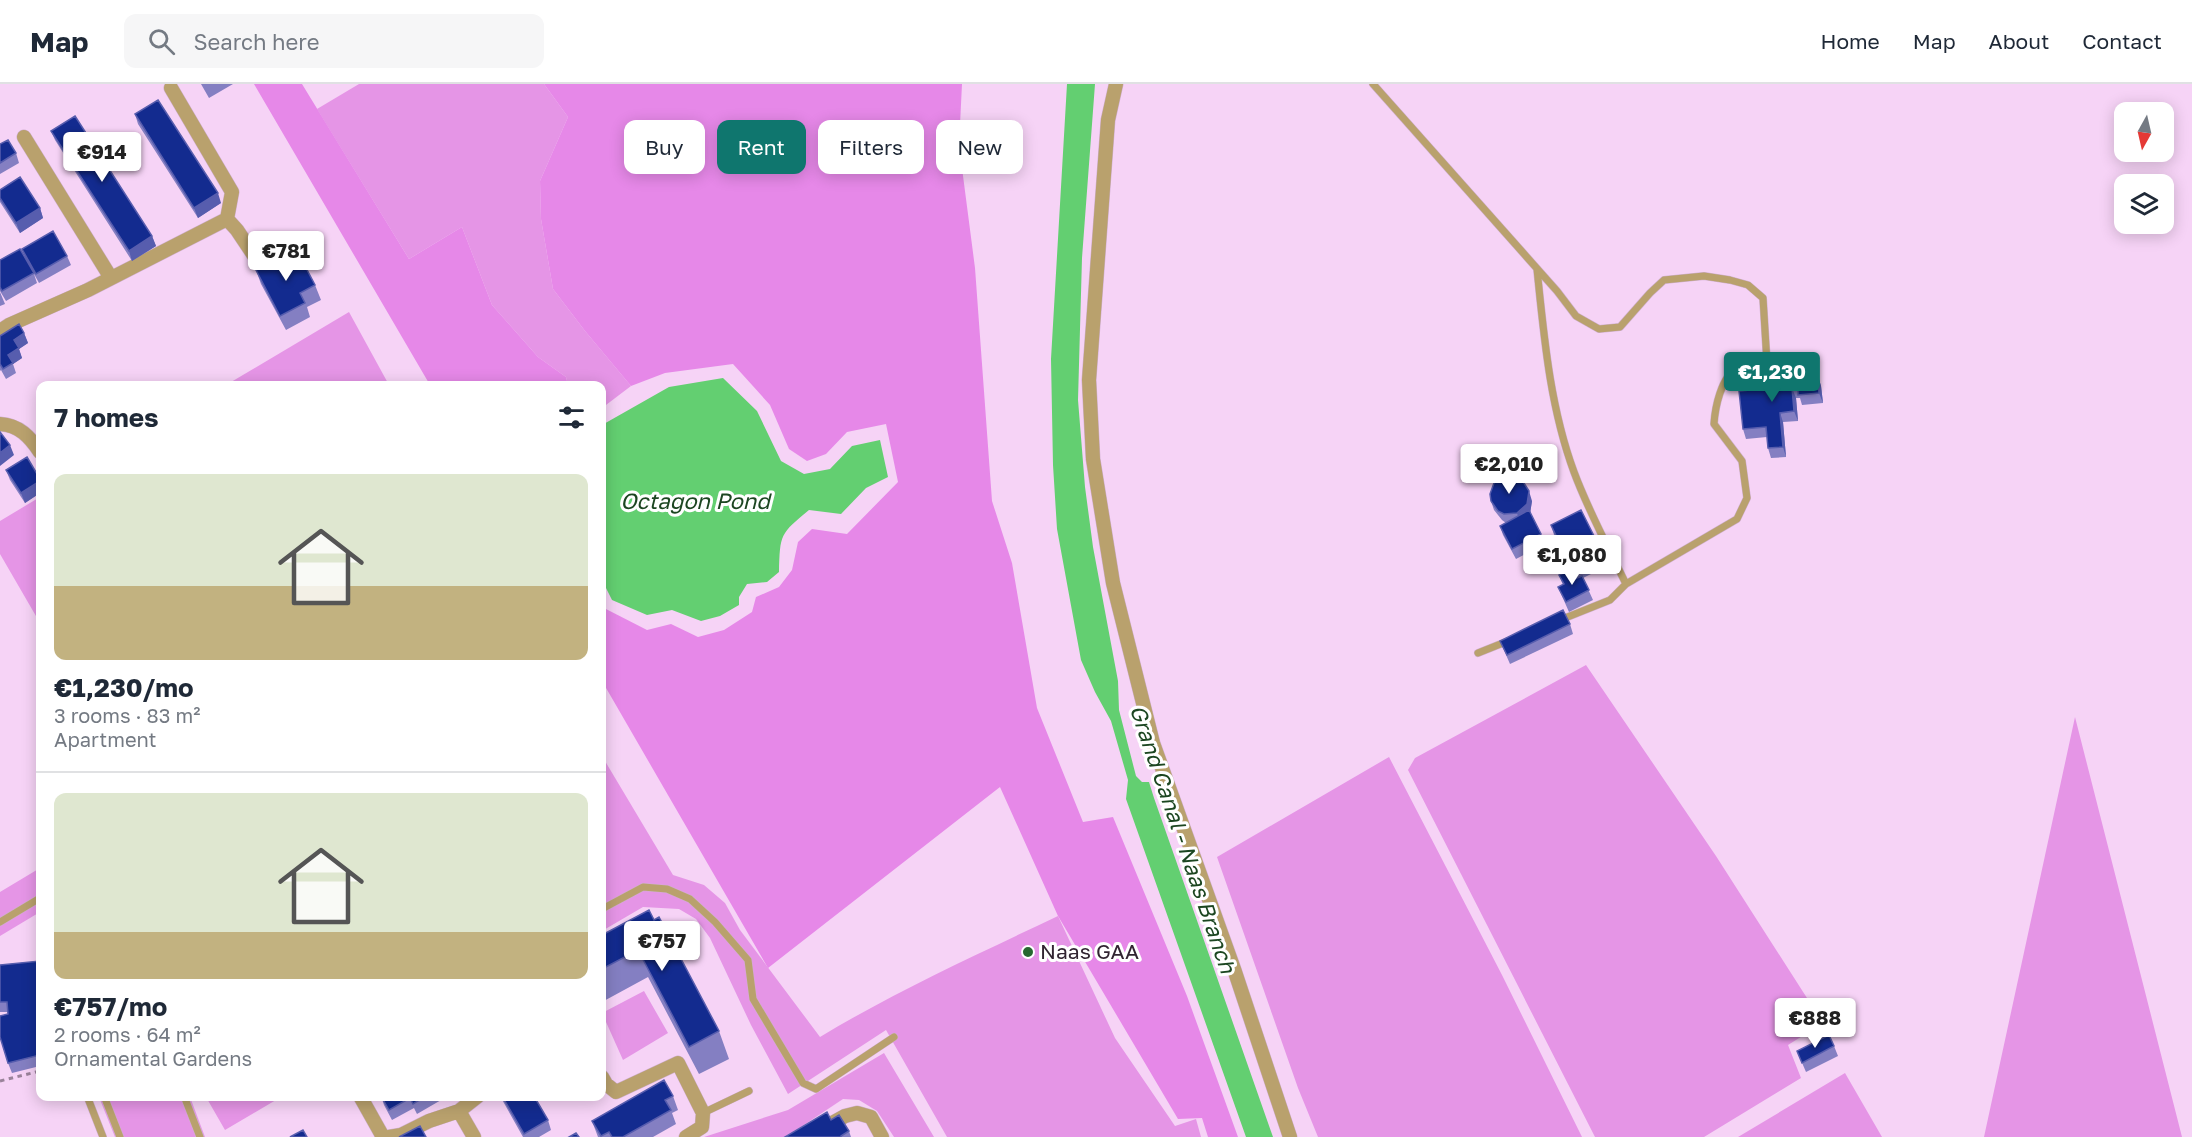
<!DOCTYPE html>
<meta charset="utf-8">
<style>
body{margin:0;font-family:"Golos Text",sans-serif;background:#f6f6f7;color:#1f2937;height:100vh;display:flex;flex-direction:column;font-size:22px;white-space:nowrap}
*{box-sizing:border-box;margin:0}
p{font-size:20px;color:#747a83}
.icon{flex:none;width:33px;height:33px;fill:none;stroke:currentColor;stroke-width:2;stroke-linecap:round;stroke-linejoin:round}
.map{position:relative;flex:1;overflow:hidden}
.details{position:absolute;left:36px;top:297px;width:570px;height:720px;display:flex;flex-direction:column;background:#fff;border-radius:12px;box-shadow:0 3px 15px #0003}
.details>*{flex:none}
.top-card{position:absolute;left:624px;top:36px;width:570px;height:54px;display:flex;gap:12px}
.needle{width:39px;rotate:188deg}
.fabs{position:absolute;left:2114px;top:18px;display:grid;gap:12px}
.fabs a{display:grid;place-items:center;width:60px;height:60px;border-radius:12px;background:#fff;box-shadow:0 3px 15px #0003;font-size:30px}
.price{position:absolute;translate:-50% -51px;padding:0 14px;border-radius:6px;background:#fff;color:#222;font-size:20px;line-height:39px;filter:drop-shadow(0 2px 3px #0008)}
.price::after{content:'';position:absolute;left:50%;top:36px;width:18px;height:14px;margin-left:-9px;background:inherit;clip-path:polygon(0 0,100% 0,50% 100%)}
.price.on{background:#0f766e;color:#fff}
ul{padding:0;list-style:none}
li{display:grid;align-content:center;gap:12px;height:318px;padding:0 18px}
li+li{border-top:2px solid #e0e1e3}
li span{display:grid;place-items:center;height:186px;border-radius:12px;color:#555}
li>.icon{margin-inline-start:auto}
span .icon{width:108px;height:108px;fill:#fffc;stroke-width:1}
li b{font-size:26px}
h2{display:flex;justify-content:space-between;align-items:center;height:72px;padding:0 18px;font-size:26px}
.tag{padding:0 21px;border-radius:12px;background:#fff;box-shadow:0 3px 15px #0003;font-size:21px;line-height:54px}
.tag.on{background:#0f766e;color:#fff}
header{display:flex;align-items:center;gap:36px;box-sizing:border-box;height:84px;padding:0 30px;background:#fff;border-bottom:2px solid #e0e1e3}
header strong{font-size:28px}
nav{display:flex;gap:33px;margin-inline-start:auto;font-size:21px}
.search{width:420px;height:54px;background:#f6f6f7;display:flex;align-items:center;gap:15px;box-sizing:border-box;padding:0 21px;border-radius:12px;color:#747a83;font-size:22px}
.map>svg:first-child{display:block}
.green{fill:#e595e6}
.forest{fill:#e688e8}
.water{fill:#63cf71}
.lines{fill:none;stroke-linecap:round;stroke-linejoin:round}
.service-casing{stroke:#cfb0cf;stroke-width:8}
.minor-casing{stroke:#cfb0cf;stroke-width:15}
.path{stroke:#9a829a;stroke-width:3;stroke-dasharray:4.5 4.5;stroke-linecap:butt}
.service{stroke:#b9a16d;stroke-width:7}
.minor{stroke:#b9a16d;stroke-width:14}
.wall{fill:#847fc2}
.shaded-wall{fill:#575dae}
.building{fill:#132b8f;stroke:#575dae;stroke-width:1.5}
.poi-dot{fill:#276730;stroke:#fff;stroke-width:2}
.labels{text-anchor:middle;stroke-width:6;stroke-linejoin:round;paint-order:stroke}
.poi-label{font-size:21px;fill:#322532;stroke:#fff;text-anchor:start}
.water-label{font-size:22px;font-style:italic;fill:#1c4621;stroke:#fff}
</style>
<header>
<strong>Map</strong>
<div class="search"><svg class="icon" aria-label="search" viewBox="0 0 24 24"><circle cx="10" cy="10" r="6"/><path d="M15 15l6 6"/></svg>Search here</div>
<nav><a>Home</a><a>Map</a><a>About</a><a>Contact</a></nav>
</header>
<div class="map">
<svg width="2192" height="1053" viewBox="0 0 2192 1053">
<rect width="100%" height="100%" fill="#f6d3f6"/>
<path class="green" d="M359,0H544L568,33L540,97L541,135L553,205L585,247L631,302L602,324V302L568,301L566,293L538,273L492,221L462,143L409,175L317,25Z
M349,228L389,301H226Z
M40,413V539L0,470V437Z
M1586,581L1716,772L1823,939L1788,961L1801,994L1704,1053H1595L1408,686L1415,674Z
M2075,633L2182,1053H1984Z
M602,672L673,791L704,801L725,819L740,846L820,953C896,907 978,870 1058,832L1115,954L1175,1042L1196,1035L1201,1053H947L886,946L788,1010L751,941L710,854L696,835L679,825L643,823L602,847Z
M1389,673L1502,891L1582,1053H1318L1298,1004L1217,773Z
M40,784V828L0,852V808Z
M644,907L668,949L623,976L602,929Z
M884,969L934,1053H894L877,1027L859,1016L843,1015L786,1053H704L788,1026Z
M1845,989L1882,1053H1738Z
M99,1013H190L205,1053H115Z
M206,1013H281L225,1046Z"/>
<path class="forest" d="M254,0H302L409,175L462,143L492,221L538,273L566,293L568,301H430Z
M544,0H962L959,61L975,184L992,417L1012,479L1037,624L1083,738L1113,733L1187,912L1238,1053H1208L1202,1034L1178,1035L1058,832L1000,703L768,884L602,597V520L604,524L647,546L671,540L698,553L724,546L752,528L756,513L779,503L792,486L798,458L812,445L847,450L898,398L886,340L847,348L826,370L807,377L789,365L770,321L733,280L665,289L631,302L585,247L553,205L541,135L540,97L568,33Z"/>
<path class="water" d="M1067,0H1095L1082,174L1078,316L1085,403L1093,463L1118,597L1119,626L1136,692L1142,698H1149L1154,714L1273,1053H1246L1126,715L1128,696L1111,637L1095,608L1081,576L1057,445L1053,381L1051,275Z
M723,294L757,327L781,377L804,390L830,385L852,362L880,356L888,393L866,404L841,430L809,426C780,450 780,450 779,488L767,498L747,500L739,513V521L720,532L701,537L672,526L647,531L612,516L602,496V341L669,303Z"/>
<g class="lines">
<g class="service-casing">
<path id="service" d="M1373,0L1557,207L1576,232L1599,245L1620,243L1650,209L1664,196L1704,192L1730,196L1748,201L1763,214L1767,279
M1537,185C1544,253 1550,323 1574,388C1588,426 1608,463 1626,500
M1560,536L1610,516L1626,500L1737,435L1747,414L1742,377L1714,340C1715,324 1721,293 1737,284C1751,277 1787,279 1804,279
M1478,569L1508,557
M602,825L643,803L667,805L690,815L715,838L748,876L753,915L803,999L816,1005L894,953
M0,838L40,814
M87,1012L103,1053
M104,1012L120,1053
M184,1012L200,1053
M703,1029L749,1007"/>
</g>
<g class="minor-casing">
<path id="minor" d="M1116,0L1108,36L1089,296L1093,375L1113,499L1153,659L1234,885L1290,1053
M24,53L111,194
M227,135L237,146L259,179L291,160
M0,247L9,241L88,206L227,135L232,108L171,4
M0,340C19,341 30,353 40,368
M602,993L606,1000L616,1008L678,979L703,1029L702,1043L686,1053
M360,1012L383,1053
M459,1027L474,1053
M389,1053L401,1051L429,1037L459,1027L478,1012
M807,1053L845,1032L857,1029L871,1033L882,1053"/>
</g>
<path class="path" d="M0,997L40,987"/>
<use href="#service" class="service"/>
<use href="#minor" class="minor"/>
</g>
<path class="wall" d="M201,0H233L209,14Z
M135,30L221,119L198,134L138,40Z
M51,47L152,152L156,162L132,177L55,56Z
M0,60L16,69L19,79L0,90Z
M0,106L40,124L43,134L20,149L0,118Z
M22,165L67,172L71,181L39,199L34,190L37,199L6,217L0,207V176L26,175Z
M256,186L315,201L321,216L307,223L310,233L286,246L261,200Z
M0,208L5,220L0,222Z
M24,249L28,259L19,265L22,274L13,280L16,289L6,295L1,286L0,287V252Z
M1789,290L1792,298L1818,292L1821,302L1823,319L1802,321L1800,314H1796L1798,337L1783,338L1786,373L1771,374L1768,364L1767,353L1746,355L1743,345L1750,306Z
M6,386L40,395V409L25,419L10,396Z
M1491,417H1532L1530,429L1541,450L1545,460L1516,475L1503,451L1500,442L1506,439L1502,436L1494,426Z
M1551,441L1604,472L1607,482L1583,494L1593,516L1569,528L1558,503L1563,501L1559,491L1574,495L1576,494L1554,451Z
M1570,540L1573,550L1510,580L1500,557Z
M649,826L719,947L729,975L699,990L648,893L602,918V851Z
M40,877V982L12,989L8,979V928H0V881Z
M1834,962L1838,972L1806,988L1797,967Z
M381,1012H448L417,1030L414,1024L392,1036L384,1021Z
M500,1012H534L548,1036L551,1046L539,1053H523Z
M673,1012L678,1026L672,1029L676,1040L653,1053H598L592,1037Z
M831,1036L849,1047L851,1053H785Z"/>
<path class="shaded-wall" d="M218,109L221,119L198,134L194,124Z
M40,124L43,134L20,149L16,139Z
M152,152L156,162L132,177L129,167Z
M24,249L28,259L19,265L22,274L13,280L8,271L14,256Z
M1818,292L1821,302L1823,319L1819,309Z
M1792,304L1796,314L1798,337L1794,327Z
M1780,329L1783,338L1786,373L1783,363Z
M10,361L14,371L0,382V369Z
M40,397V409L25,419L21,409Z
M1529,407L1532,417L1530,430L1520,439L1517,429Z"/>
<path class="building" d="M158,16L218,109L194,124L135,30Z
M75,32L152,152L129,167L51,47Z
M8,56L16,69L0,79V60Z
M20,93L40,124L16,139L0,114V106Z
M53,147L67,172L36,190L22,165Z
M20,165L34,189L2,207L0,203V176Z
M296,165L315,201L300,209L305,219L280,232L256,186Z
M19,240L24,249L14,256L19,264L8,271L13,279L3,285L0,280V252Z
M1789,290L1790,298L1798,297V294L1818,292L1819,309L1798,311V304H1792L1794,327L1780,329L1783,363L1768,364L1766,343L1743,345L1739,307L1750,306L1749,294Z
M0,348L10,361L0,369Z
M27,373L40,395V397L21,409L6,386Z
M1511,391L1522,396L1529,407L1527,420L1517,429L1504,430L1498,427L1491,417L1490,410L1494,399L1504,392Z
M1529,426L1541,450L1512,465L1500,442Z
M1581,426L1604,472L1573,487L1551,441Z
M1570,486L1574,495L1582,492L1589,506L1566,518L1558,503L1564,500L1559,491Z
M1563,526L1570,540L1507,571L1500,557Z
M649,826L654,836L659,833L719,947L689,963L638,866L602,885V851Z
M40,877V971L8,979L0,953V932L8,930L7,918H0V881Z
M1829,951L1834,962L1802,979L1797,967Z
M664,996L673,1012L665,1016L671,1026L623,1053H612L609,1048L601,1052L592,1037Z
M381,1012H426L413,1020L410,1014L389,1026Z
M502,1012H534L548,1036L524,1050Z
M827,1028L831,1036L839,1031L849,1047L841,1052V1053H785Z
M420,1042L426,1053H399Z
M303,1046L307,1053H290Z
M576,1049L579,1053H569Z"/>
<circle class="poi-dot" cx="1028" cy="868" r="6"/>
<g class="labels">
<g class="poi-label">
<text x="1040" y="875">Naas GAA</text>
</g>
<g class="water-label">
<text x="695" y="425">Octagon Pond</text>
<text transform="translate(1183 755) rotate(71)" y="8">Grand Canal - Naas Branch</text>
</g>
</g>
</svg>
<div class="fabs">
<a><svg class="needle" viewBox="-14 -14 28 28"><path d="M0-13l5 13h-10z" fill="#e53935"/><path d="M0 13l5-13h-10z" fill="#747a83"/></svg></a>
<a><svg class="icon" aria-label="layers" viewBox="0 0 24 24"><path d="M12 4l9 5-9 5-9-5zM3 14l9 5 9-5"/></svg></a>
</div>
<b class="price" style="left:102px;top:99px">€914</b>
<b class="price" style="left:286px;top:198px">€781</b>
<b class="price on" style="left:1772px;top:319px">€1,230</b>
<b class="price" style="left:1509px;top:411px">€2,010</b>
<b class="price" style="left:1572px;top:502px">€1,080</b>
<b class="price" style="left:662px;top:888px">€757</b>
<b class="price" style="left:1815px;top:965px">€888</b>
<div class="top-card">
<a class="tag">Buy</a>
<a class="tag on">Rent</a>
<a class="tag">Filters</a>
<a class="tag">New</a>
</div>
<section class="details">
<h2>7 homes<svg class="icon" aria-label="filters" viewBox="0 0 24 24"><path d="M4 7h16M4 17h16"/><circle cx="9" cy="7" r="2"/><circle cx="15" cy="17" r="2"/></svg></h2>
<ul>
<li><span style="background:linear-gradient(#dfe7d0 60%,#c2b280 0)"><svg class="icon" aria-label="home" viewBox="0 0 24 24"><path d="M3 11l9-7 9 7M6 9v11h12V9"/></svg></span><div><b>€1,230/mo</b><p>3 rooms · 83 m²</p><p>Apartment</p></div></li>
<li><span style="background:linear-gradient(#dfe7d0 75%,#c2b280 0)"><svg class="icon" aria-label="home" viewBox="0 0 24 24"><path d="M3 11l9-7 9 7M6 9v11h12V9"/></svg></span><div><b>€757/mo</b><p>2 rooms · 64 m²</p><p>Ornamental Gardens</p></div></li>
</ul>
</section>
</div>
